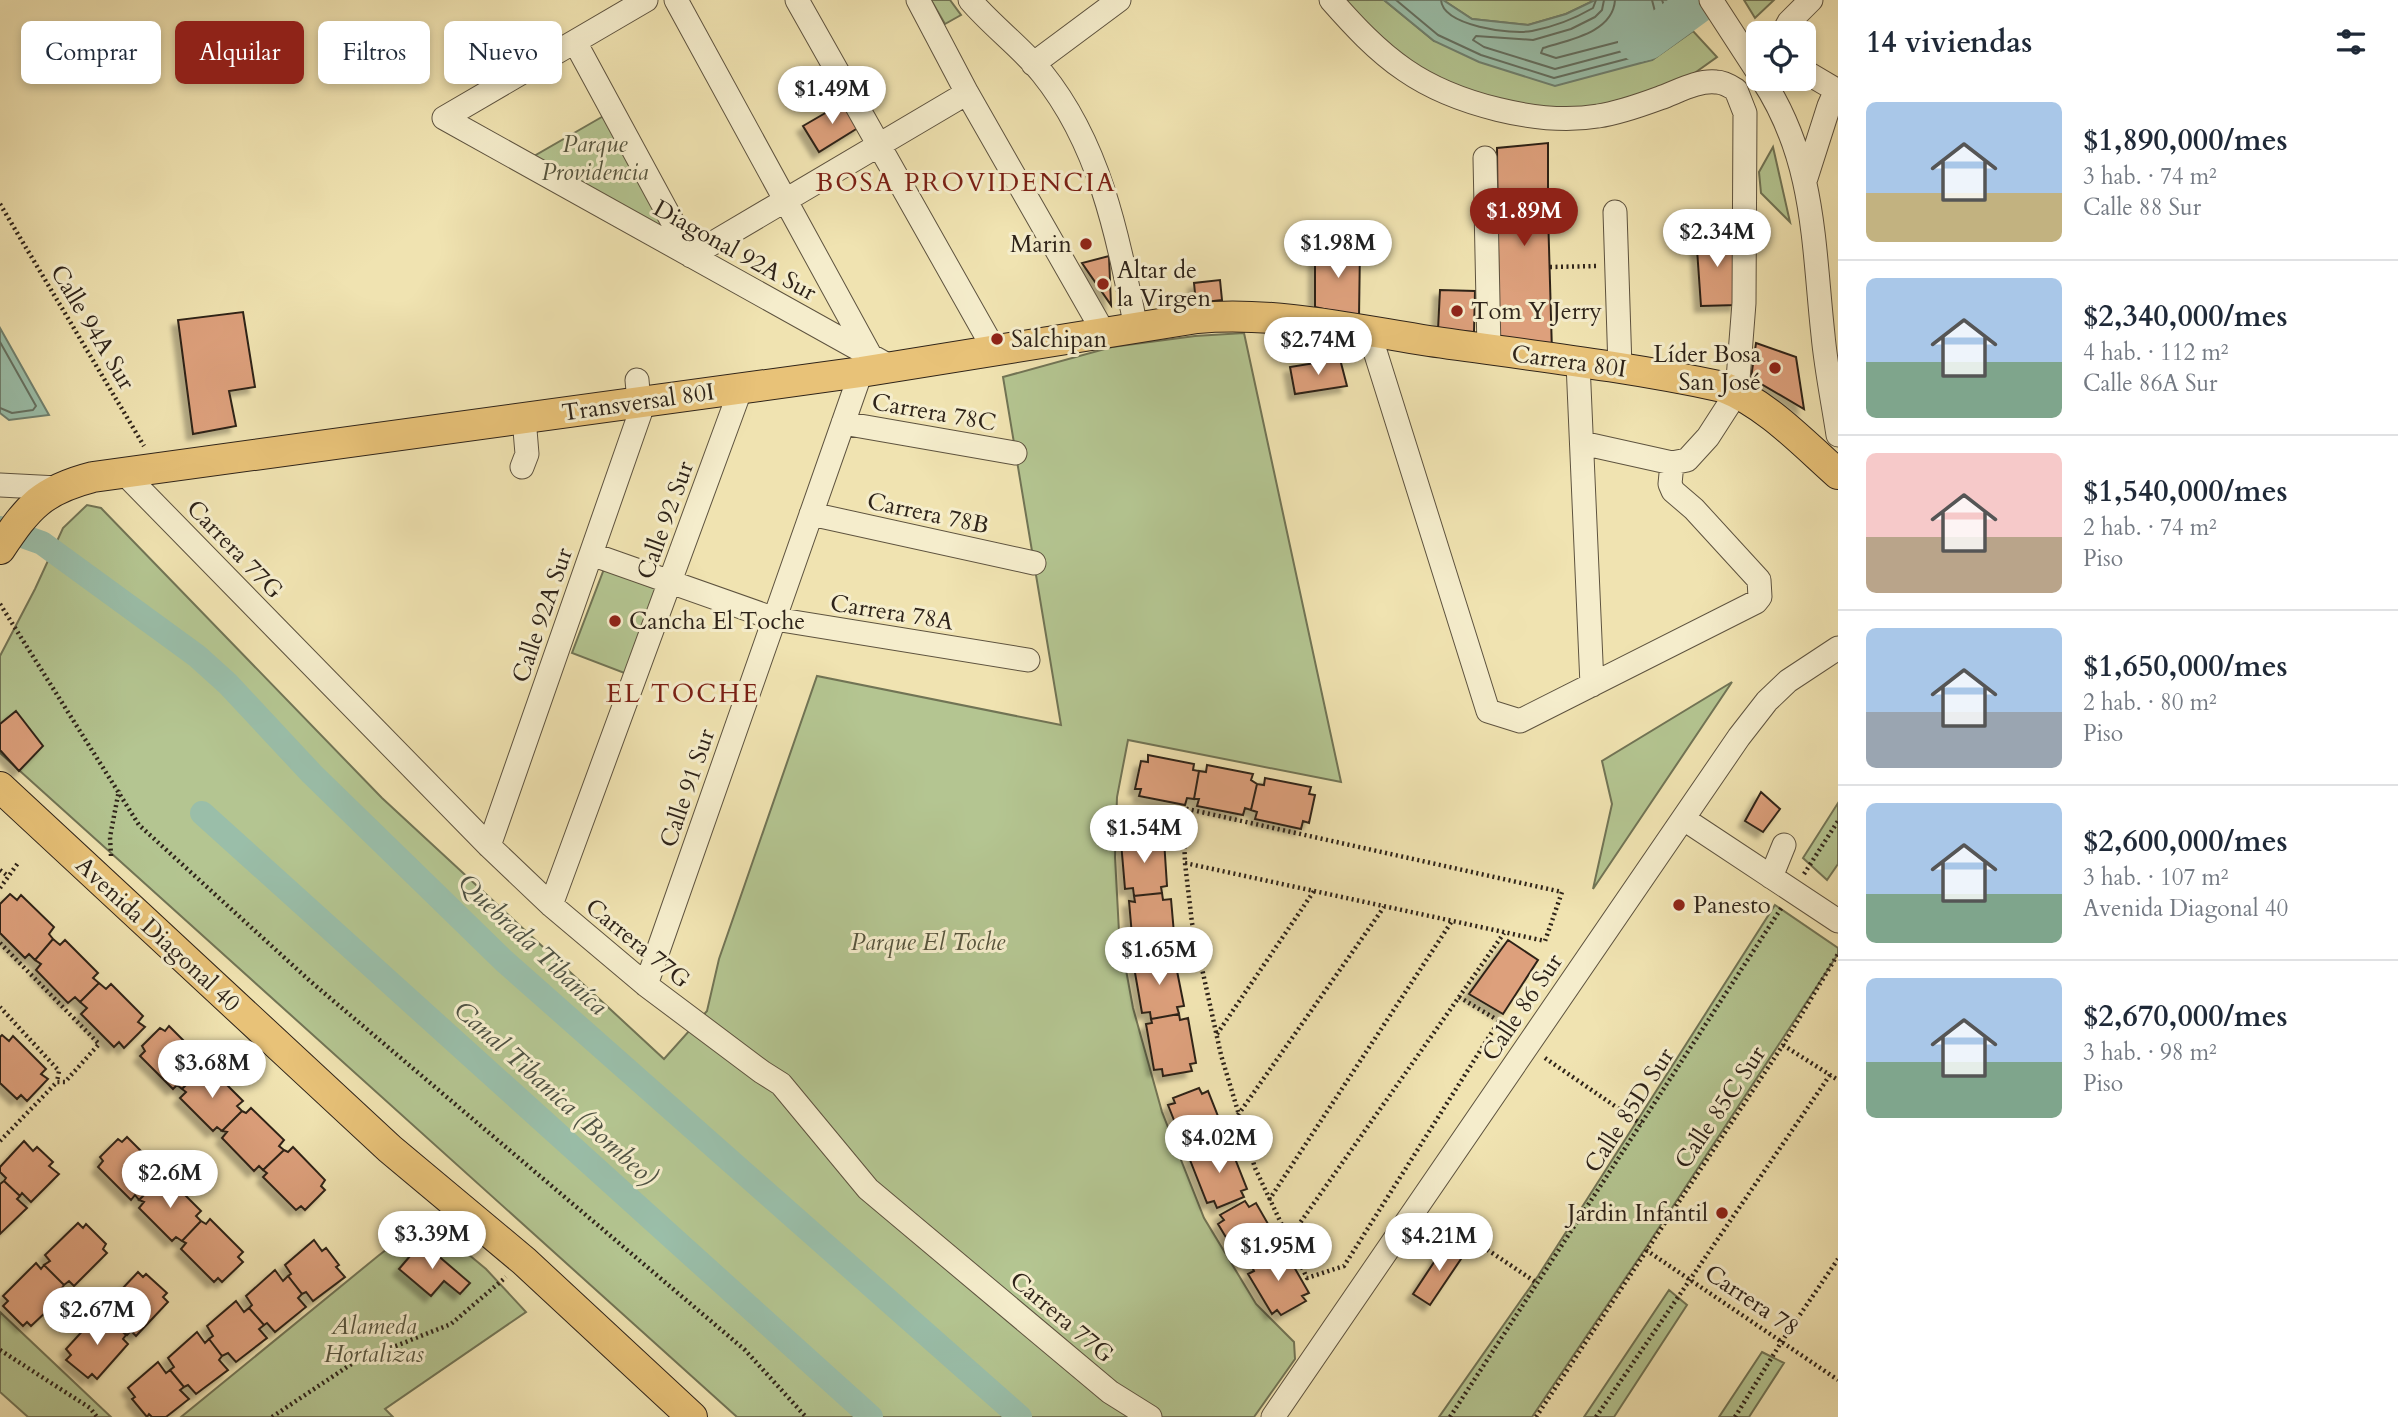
<!DOCTYPE html>
<html lang="es">
<meta charset="utf-8">
<style>
body{margin:0;font-family:Cardo,serif;background:#f2f2f3;color:#1f2937;height:100vh;display:flex;flex-direction:column;font-size:26px;white-space:nowrap}
*{box-sizing:border-box;margin:0}
p{font-size:23px;color:#747a83}
.icon{flex:none;width:38px;height:38px;fill:none;stroke:currentColor;stroke-width:2;stroke-linecap:round;stroke-linejoin:round}
.map{position:relative;flex:1;overflow:hidden}
.details{display:flex;flex-direction:column;background:#fff;width:560px}
.details>*{flex:none}
.banner{position:absolute;left:21px;top:21px;width:665px;height:63px;display:flex;gap:14px}
.fabs{position:absolute;left:1746px;top:21px;display:grid;gap:14px}
.fabs a{display:grid;place-items:center;width:70px;height:70px;border-radius:10px;background:#fff;box-shadow:0 4px 10px #0003;font-size:35px}
.price{position:absolute;translate:-50% -60px;padding:0 16px;border-radius:24px;background:#fff;color:#222;font-size:23px;line-height:46px;filter:drop-shadow(0 2px 4px #0008)}
.price::after{content:'';position:absolute;left:50%;top:42px;width:21px;height:16px;margin-left:-10px;background:inherit;clip-path:polygon(0 0,100% 0,50% 100%)}
.price.active{background:#8f2418;color:#fff}
ul{padding:0;list-style:none}
li{display:flex;align-items:center;gap:21px;height:175px;padding:0 28px}
li+li{border-top:2px solid #e0e1e3}
li span{display:grid;place-items:center;flex:none;width:196px;height:140px;border-radius:10px;color:#555}
li>.icon{margin-inline-start:auto}
span .icon{width:84px;height:84px;fill:#fffc;stroke-width:1}
li b{font-size:30px}
h2{display:flex;justify-content:space-between;align-items:center;height:84px;padding:0 28px;font-size:30px}
.pill{padding:0 24px;border-radius:10px;background:#fff;box-shadow:0 4px 10px #0003;font-size:24px;line-height:63px}
.pill.active{background:#8f2418;color:#fff}
main{display:flex;flex:1;min-height:0}
.map>svg:first-child{display:block}
.green{fill:#b4c591;stroke:#717455;stroke-width:2}
.water{fill:#9abea9;stroke:#6f806f;stroke-width:2}
.lines{fill:none;stroke-linecap:round;stroke-linejoin:round}
.shore{stroke:#647061;stroke-width:2}
.canal{stroke:#9abea9;stroke-width:24}
.river{stroke:#9abea9;stroke-width:40}
.building{fill:#dda07b;stroke:#2e2319;stroke-width:2;filter:url(#shadow)}
.minor-casing{stroke:#5e533f;stroke-width:25}
.major-casing{stroke:#2e2319;stroke-width:32}
.path{stroke:#2e2319;stroke-width:4.5;stroke-dasharray:2 3.5;stroke-linecap:butt}
.minor{stroke:#f5edcc;stroke-width:23}
.major{stroke:#e8c278;stroke-width:30}
.poi-dot{fill:#8f2418;stroke:#f5edcc;stroke-width:2.5}
.labels{text-anchor:middle;stroke-width:6;stroke-linejoin:round;paint-order:stroke}
.park-label{font-size:24px;font-style:italic;fill:#56543d;stroke:#f5edcc}
.poi-label{font-size:24px;fill:#2e2319;stroke:#f5edcc;text-anchor:start}
.street-label{font-size:24px;fill:#2e2319;stroke:#f5edcc}
.neighbourhood-label{font-size:26px;letter-spacing:2px;fill:#7a1f14;stroke:#f5edcc}
.water-label{font-size:26px;font-style:italic;fill:#4e5244;stroke:#f5edcc}
</style>
<main>
<div class="map">
<svg width="1838" height="1417" viewBox="0 0 1838 1417">
<defs>
<filter id="shadow"><feDropShadow dx="-6" dy="6" stdDeviation="2" flood-color="#0004"/></filter>
</defs>
<rect width="100%" height="100%" fill="#f0e3b1"/>
<filter id="stains"><feTurbulence type="fractalNoise" baseFrequency=".00286" numOctaves="4"/><feColorMatrix values="0 0 0 0 .2 0 0 0 0 .09 0 0 0 0 .02 0 0 0 .5 -.17"/></filter>
<radialGradient id="worn" r=".72"><stop offset=".6" stop-color="#630" stop-opacity="0"/><stop offset="1" stop-color="#630" stop-opacity=".3"/></radialGradient>
<path class="green" d="M931,0H950L961,15L945,24Z
M1333,0H1384L1434,41L1652,60L1693,31L1717,57L1682,82L1644,102L1560,116L1437,87Z
M1443,0H1595L1566,14L1528,25L1472,19Z
M1744,0H1774L1755,18Z
M607,114L676,234L529,159Z
M1773,147L1790,222L1761,193L1759,172Z
M1244,333L1341,782L1128,740L1117,797L1115,857L1119,932L1133,1008L1162,1112L1204,1218L1256,1304L1294,1342L1295,1359L1254,1417H737L0,753V656L35,589L63,528L87,505L101,508L382,798L664,1059L707,1011L719,959L817,676L1061,725L1003,377L1112,347L1195,336Z
M604,569L659,590L627,674L572,653Z
M1732,682L1593,889L1612,804L1602,761Z
M1838,803V864L1827,880L1803,858Z
M1775,905L1838,948V954L1645,1249L1532,1417H1439L1538,1276Z
M426,1219L486,1269L526,1312L385,1409L393,1417H181L378,1256Z
M1669,1290L1687,1305L1614,1417H1584Z
M0,1312L111,1417H28L0,1392Z
M1762,1352L1784,1363L1749,1417H1719Z"/>
<path class="water" d="M1384,0H1443L1472,19L1528,25L1566,14L1595,0H1677L1693,31L1652,60L1555,86L1479,62L1434,41Z
M0,328L49,415L9,420L0,413Z"/>
<g class="lines">
<path class="shore" d="M1396,0L1438,35L1481,55L1554,78L1649,53L1683,29L1671,0
M1441,0C1443,26 1511,35 1532,31C1553,27 1574,19 1593,8L1596,0
M1604,0L1602,10L1595,17L1571,29L1533,40L1476,36L1473,40L1484,47L1555,69L1645,45L1671,26L1662,0
M1615,0C1613,33 1568,40 1543,48L1541,53L1556,58L1641,36L1658,23L1652,0
M0,342L36,406L33,410L12,413L0,408"/>
<path class="canal" d="M0,528L42,543L197,656L228,684L312,774L503,960L1020,1417
M202,813L871,1417"/>
<path class="river" d="M1638,42L1647,40L1702,0"/>
</g>
<path class="building" d="M846,101L861,126L819,152L803,126Z
M1548,143V213L1552,352L1499,346L1497,148Z
M1734,232L1737,305L1701,306L1696,235Z
M1315,248H1360L1359,317L1315,307Z
M1109,256L1111,305L1082,263Z
M1220,280L1222,300L1196,303L1194,283Z
M1440,290L1475,291L1474,332L1438,330Z
M243,312L255,387L229,391L236,426L193,434L178,320Z
M1756,343L1796,357L1804,409L1751,378Z
M1340,359L1347,386L1295,394L1290,367Z
M16,711L43,746L19,771L0,750V724Z
M1148,755L1194,764L1193,770L1199,771L1194,799L1187,798L1185,805L1139,796L1141,789H1135L1141,761L1148,762Z
M1207,765L1253,774L1251,780L1257,784L1251,810L1245,808L1243,815L1197,806L1199,799H1194L1199,771L1206,772Z
M1265,778L1311,787L1309,794L1315,795L1309,823L1303,821L1301,829L1255,819L1257,812L1251,810L1257,784L1264,785Z
M1761,792L1780,809L1763,832L1745,821Z
M1156,834L1157,841L1164,840L1167,886L1161,887L1162,893L1134,896L1133,888L1125,889L1121,842H1128L1127,837Z
M1162,893L1163,900L1171,899L1175,945L1168,946L1169,952L1141,955L1140,947H1133L1129,901L1135,902L1134,896Z
M10,894L17,900L21,895L54,927L49,934L53,939L35,960L29,954L25,958L0,933V904Z
M53,939L60,945L65,940L98,973L93,978L99,983L80,1002L75,997L68,1003L36,970L41,964L35,960Z
M1508,940L1538,960L1503,1014L1469,994Z
M1167,956L1169,962L1175,961L1184,1006L1177,1007L1179,1014L1151,1019L1150,1012L1142,1013L1134,967L1141,966L1139,961Z
M99,983L106,989L111,984L143,1016L138,1022L145,1027L124,1048L119,1042L114,1047L81,1014L87,1008L80,1002Z
M1179,1014L1180,1020L1188,1018L1196,1063L1190,1064L1192,1071L1163,1076L1162,1069L1154,1070L1146,1024L1152,1023L1151,1019Z
M169,1026L202,1059L197,1065L202,1069L182,1089L177,1085L173,1089L140,1056L145,1051L142,1046L160,1028L165,1031Z
M2,1035L9,1041L13,1036L46,1069L41,1074L48,1079L27,1101L21,1095L17,1099L0,1083V1037Z
M210,1068L243,1101L237,1106L242,1111L222,1131L217,1127L213,1131L180,1098L186,1092L182,1089L202,1069L205,1073Z
M1199,1088L1202,1094L1208,1091L1225,1134L1219,1136L1221,1142L1195,1152L1192,1146L1185,1148L1168,1105L1175,1103L1173,1098Z
M251,1108L284,1140L279,1146L284,1150L263,1170L259,1166L254,1171L222,1138L227,1132L222,1131L242,1111L246,1113Z
M127,1137L160,1170L155,1175L160,1180L139,1200L135,1195L131,1200L98,1167L103,1161L100,1157L118,1139L122,1142Z
M24,1141L33,1151L37,1147L53,1162L49,1166L59,1174L31,1202L22,1193L20,1196L4,1181L6,1178L0,1172V1167Z
M1221,1142L1224,1149L1230,1146L1247,1189L1241,1191L1244,1197L1217,1208L1214,1201L1207,1203L1190,1160L1197,1158L1195,1152Z
M293,1147L325,1180L321,1186L325,1190L305,1210L301,1206L296,1210L263,1177L267,1173L263,1170L284,1150L288,1152Z
M168,1178L201,1211L196,1216L201,1221L182,1241L176,1237L172,1241L139,1208L144,1202L139,1200L160,1180L163,1183Z
M4,1181L20,1196L17,1199L27,1208L0,1234V1184Z
M1245,1201L1249,1207L1256,1203L1279,1243L1273,1246L1276,1251L1251,1265L1247,1260L1242,1264L1218,1224L1224,1220L1220,1215Z
M210,1219L243,1252L238,1257L243,1262L222,1282L218,1278L214,1282L181,1249L186,1243L182,1241L201,1221L206,1224Z
M78,1223L83,1228L86,1224L106,1244L103,1249L107,1253L74,1286L69,1281L64,1285L44,1265L50,1261L45,1255Z
M314,1240L322,1251L326,1248L339,1265L336,1267L345,1277L313,1301L306,1292L302,1294L288,1276L291,1274L285,1265Z
M1448,1241L1465,1253L1430,1305L1413,1294Z
M422,1242L470,1283L460,1294L444,1281L431,1296L399,1269Z
M1276,1251L1278,1257L1286,1253L1309,1293L1302,1296L1306,1301L1281,1315L1277,1310L1272,1314L1248,1274L1254,1271L1251,1265Z
M36,1263L41,1269L44,1265L64,1285L61,1289L65,1294L31,1326L27,1322L23,1326L3,1306L8,1301L3,1296Z
M275,1270L283,1281L288,1276L302,1294L298,1298L306,1307L275,1332L267,1323L264,1325L249,1308L252,1305L246,1296Z
M138,1272L143,1277L146,1274L167,1293L163,1297L168,1302L136,1336L131,1331L127,1335L106,1316L111,1312L106,1306Z
M236,1301L244,1312L249,1308L264,1325L259,1329L267,1338L236,1362L228,1353L222,1356L209,1339L213,1336L207,1326Z
M97,1315L102,1320L105,1316L126,1335L123,1339L128,1344L97,1379L92,1374L88,1378L66,1360L71,1355L66,1349Z
M197,1332L205,1343L209,1339L222,1356L219,1360L228,1370L196,1394L188,1385L184,1387L170,1370L174,1367L168,1358Z
M158,1362L166,1373L170,1370L184,1387L180,1390L189,1399L166,1417H152L149,1414L147,1417L132,1399L135,1397L128,1388Z"/>
<g class="lines">
<g class="minor-casing">
<path id="minor" d="M676,0L870,355
M797,0L995,351
M918,0L967,93L1104,333
M970,0C992,26 1022,48 1042,73C1101,146 1118,238 1136,328
M1331,0C1353,25 1377,51 1405,70C1454,104 1540,126 1598,116C1619,113 1641,105 1660,98C1677,92 1698,80 1716,82C1723,82 1730,86 1736,90L1745,113L1744,303L1737,392L1708,437L1687,460L1672,463L1582,443
M1711,0L1759,74
M1783,33L1789,22L1811,0
M575,42L691,256L967,93
M1033,64L1119,0
M1804,71L1838,91
M1762,79C1815,159 1813,243 1823,335C1826,368 1833,402 1838,435
M444,118L891,367
M444,118L646,0
M1485,158L1489,350
M1806,178L1829,106L1836,90
M1615,212L1620,368
M1369,332L1488,711L1520,721L1756,602L1760,597L1759,580L1694,509L1673,491L1670,484L1672,463
M1578,363L1592,685
M637,380L639,402
M843,423L1015,453
M522,467L527,454L524,418
M124,473L489,846L551,905L646,985L762,1072L781,1084L868,1189L1110,1392L1150,1417
M0,485L58,488
M811,514L1034,563
M591,554L775,619L1028,660
M1684,819L1838,921
M489,846L644,402
M1771,877L1784,845
M551,905L741,388
M646,985L861,372
M1273,1417L1739,737L1767,701L1788,681L1838,648"/>
</g>
<g class="major-casing">
<path id="major" d="M0,549C28,507 42,490 93,477L861,372L1197,318C1274,311 1353,329 1429,341C1527,355 1626,366 1723,387C1767,404 1803,443 1838,474
M0,787L390,1149L524,1261L692,1417"/>
</g>
<path class="path" d="M0,204L144,446
M1550,267L1598,266
M0,604L139,825L310,981L745,1350L806,1417
M111,856L110,837L119,790
M1185,863L1545,941L1562,892L1183,808L1185,863L1192,923L1221,1055L1255,1168L1307,1278L1344,1266L1499,1021L1459,997
M0,870L8,876
M1804,874L1838,821
M0,888L18,863
M0,943L99,1044L65,1082H57L59,1071L0,1007
M1217,1034L1314,891
M1783,1045L1838,1080
M1545,1058L1641,1124
M1238,1115L1384,907
M0,1141L57,1082
M1269,1200L1452,921
M1437,1216L1537,1283
M1288,1240L1504,933
M1646,1250L1838,1380
M0,1350L90,1408L97,1417
M272,1417L353,1363L451,1324L506,1277
M1450,1417L1782,907
M1536,1417L1783,1045L1838,954
M1596,1417L1830,1075
M1735,1417L1782,1341L1838,1259"/>
<use href="#minor" class="minor"/>
<use href="#major" class="major"/>
</g>
<g class="poi-dot">
<circle cx="1086" cy="244" r="7"/>
<circle cx="1103" cy="284" r="7"/>
<circle cx="1457" cy="311" r="7"/>
<circle cx="997" cy="339" r="7"/>
<circle cx="1775" cy="368" r="7"/>
<circle cx="615" cy="621" r="7"/>
<circle cx="1679" cy="905" r="7"/>
<circle cx="1722" cy="1213" r="7"/>
</g>
<g class="labels">
<g class="park-label">
<text x="595" y="152">Parque<tspan x="595" dy="28">Providencia</tspan></text>
<text x="928" y="950">Parque El Toche</text>
<text x="374" y="1334">Alameda<tspan x="374" dy="28">Hortalizas</tspan></text>
</g>
<g class="poi-label">
<text x="1072" y="252" text-anchor="end">Marin</text>
<text x="1117" y="278">Altar de<tspan x="1117" dy="28">la Virgen</tspan></text>
<text x="1471" y="319">Tom Y Jerry</text>
<text x="1011" y="347">Salchipan</text>
<text x="1761" y="362" text-anchor="end">Líder Bosa<tspan x="1761" dy="28">San José</tspan></text>
<text x="629" y="629">Cancha El Toche</text>
<text x="1693" y="913">Panesto</text>
<text x="1708" y="1221" text-anchor="end">Jardin Infantil</text>
</g>
<g class="street-label">
<text transform="translate(735 250) rotate(29)" y="8">Diagonal 92A Sur</text>
<text transform="translate(93 327) rotate(59)" y="8">Calle 94A Sur</text>
<text transform="translate(1569 361) rotate(8)" y="8">Carrera 80I</text>
<text transform="translate(638 402) rotate(-8)" y="8">Transversal 80I</text>
<text transform="translate(934 412) rotate(10)" y="8">Carrera 78C</text>
<text transform="translate(928 513) rotate(12)" y="8">Carrera 78B</text>
<text transform="translate(665 520) rotate(-70)" y="8">Calle 92 Sur</text>
<text transform="translate(235 549) rotate(46)" y="8">Carrera 77G</text>
<text transform="translate(892 612) rotate(9)" y="8">Carrera 78A</text>
<text transform="translate(542 615) rotate(-71)" y="8">Calle 92A Sur</text>
<text transform="translate(687 788) rotate(-71)" y="8">Calle 91 Sur</text>
<text transform="translate(158 934) rotate(43)" y="8">Avenida Diagonal 40</text>
<text transform="translate(638 943) rotate(39)" y="8">Carrera 77G</text>
<text transform="translate(1522 1007) rotate(-56)" y="8">Calle 86 Sur</text>
<text transform="translate(1720 1107) rotate(-56)" y="8">Calle 85C Sur</text>
<text transform="translate(1629 1110) rotate(-57)" y="8">Calle 85D Sur</text>
<text transform="translate(1752 1300) rotate(34)" y="8">Carrera 78</text>
<text transform="translate(1062 1317) rotate(40)" y="8">Carrera 77G</text>
</g>
<g class="neighbourhood-label">
<text x="966" y="191">BOSA PROVIDENCIA</text>
<text x="683" y="702">EL TOCHE</text>
</g>
<g class="water-label">
<text transform="translate(533 944) rotate(43)" y="9">Quebrada Tibaníca</text>
<text transform="translate(556 1093) rotate(42)" y="9">Canal Tibanica (Bombeo)</text>
</g>
</g>
<rect width="100%" height="100%" filter="url(#stains)"/>
<rect width="100%" height="100%" fill="url(#worn)"/>
</svg>
<div class="fabs">
<a><svg class="icon" aria-label="locate" viewBox="0 0 24 24"><circle cx="12" cy="12" r="6"/><path d="M12 2v4M12 18v4M2 12h4M18 12h4"/></svg></a>
</div>
<b class="price" style="left:832px;top:126px">$1.49M</b>
<b class="price active" style="left:1524px;top:248px">$1.89M</b>
<b class="price" style="left:1717px;top:269px">$2.34M</b>
<b class="price" style="left:1338px;top:280px">$1.98M</b>
<b class="price" style="left:1318px;top:377px">$2.74M</b>
<b class="price" style="left:1144px;top:865px">$1.54M</b>
<b class="price" style="left:1159px;top:987px">$1.65M</b>
<b class="price" style="left:212px;top:1100px">$3.68M</b>
<b class="price" style="left:1219px;top:1175px">$4.02M</b>
<b class="price" style="left:170px;top:1210px">$2.6M</b>
<b class="price" style="left:432px;top:1271px">$3.39M</b>
<b class="price" style="left:1439px;top:1273px">$4.21M</b>
<b class="price" style="left:1278px;top:1283px">$1.95M</b>
<b class="price" style="left:97px;top:1347px">$2.67M</b>
<div class="banner">
<a class="pill">Comprar</a>
<a class="pill active">Alquilar</a>
<a class="pill">Filtros</a>
<a class="pill">Nuevo</a>
</div>
</div>
<section class="details">
<h2>14 viviendas<svg class="icon" aria-label="filters" viewBox="0 0 24 24"><path d="M4 7h16M4 17h16"/><circle cx="9" cy="7" r="2"/><circle cx="15" cy="17" r="2"/></svg></h2>
<ul>
<li><span style="background:linear-gradient(#a9c7e8 65%,#c2b280 0)"><svg class="icon" aria-label="home" viewBox="0 0 24 24"><path d="M3 11l9-7 9 7M6 9v11h12V9"/></svg></span><div><b>$1,890,000/mes</b><p>3 hab. · 74 m²</p><p>Calle 88 Sur</p></div></li>
<li><span style="background:linear-gradient(#a9c7e8 60%,#7fa58c 0)"><svg class="icon" aria-label="home" viewBox="0 0 24 24"><path d="M3 11l9-7 9 7M6 9v11h12V9"/></svg></span><div><b>$2,340,000/mes</b><p>4 hab. · 112 m²</p><p>Calle 86A Sur</p></div></li>
<li><span style="background:linear-gradient(#f6c9c9 60%,#b9a48a 0)"><svg class="icon" aria-label="home" viewBox="0 0 24 24"><path d="M3 11l9-7 9 7M6 9v11h12V9"/></svg></span><div><b>$1,540,000/mes</b><p>2 hab. · 74 m²</p><p>Piso</p></div></li>
<li><span style="background:linear-gradient(#a9c7e8 60%,#9aa5b1 0)"><svg class="icon" aria-label="home" viewBox="0 0 24 24"><path d="M3 11l9-7 9 7M6 9v11h12V9"/></svg></span><div><b>$1,650,000/mes</b><p>2 hab. · 80 m²</p><p>Piso</p></div></li>
<li><span style="background:linear-gradient(#a9c7e8 65%,#7fa58c 0)"><svg class="icon" aria-label="home" viewBox="0 0 24 24"><path d="M3 11l9-7 9 7M6 9v11h12V9"/></svg></span><div><b>$2,600,000/mes</b><p>3 hab. · 107 m²</p><p>Avenida Diagonal 40</p></div></li>
<li><span style="background:linear-gradient(#a9c7e8 60%,#7fa58c 0)"><svg class="icon" aria-label="home" viewBox="0 0 24 24"><path d="M3 11l9-7 9 7M6 9v11h12V9"/></svg></span><div><b>$2,670,000/mes</b><p>3 hab. · 98 m²</p><p>Piso</p></div></li>
</ul>
</section>
</main>
